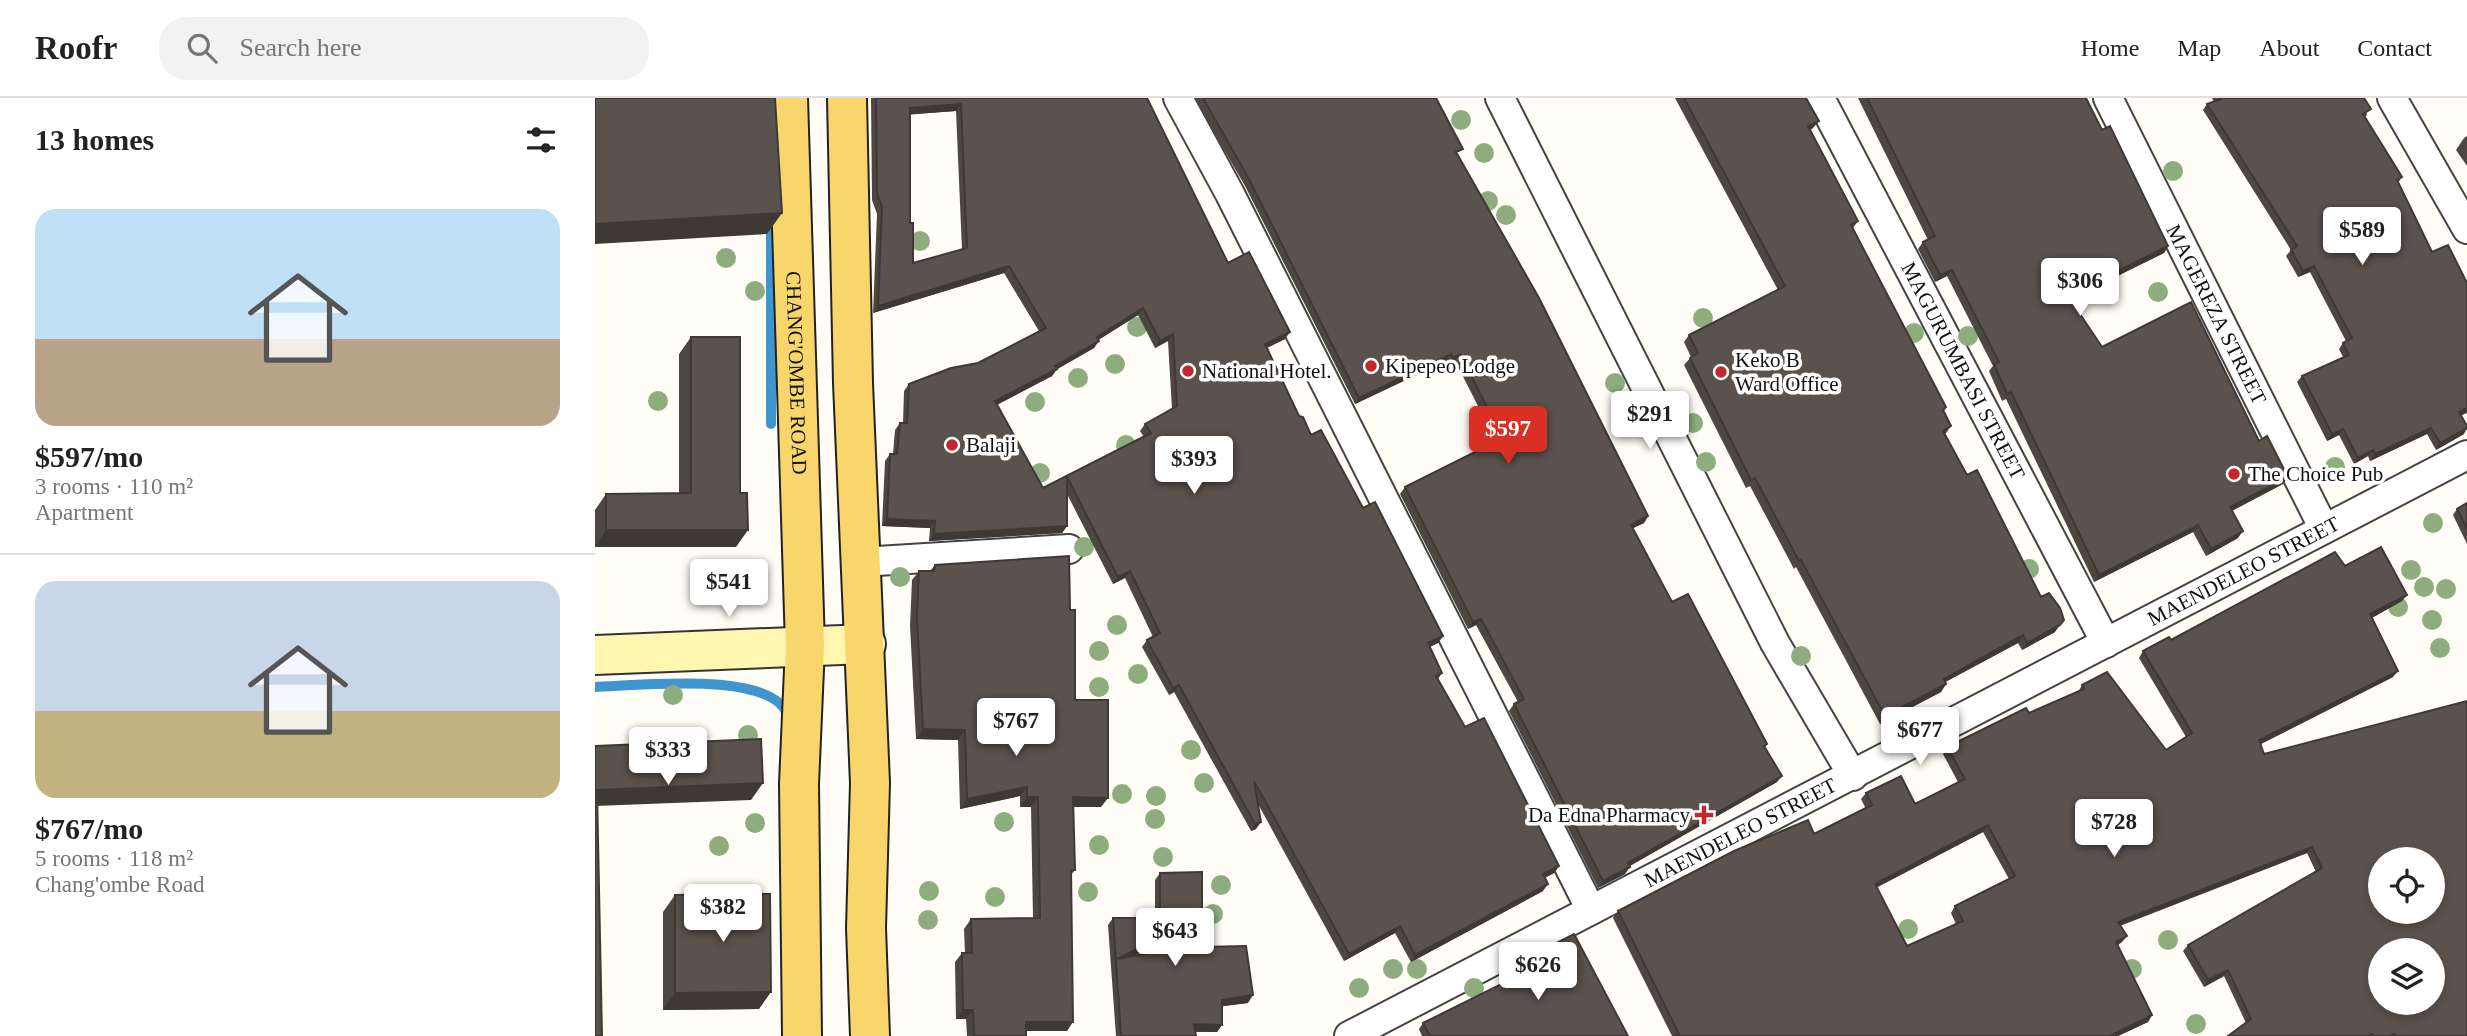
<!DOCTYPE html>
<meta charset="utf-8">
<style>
body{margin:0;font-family:"Times New Roman",serif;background:#f2f2f2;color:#222;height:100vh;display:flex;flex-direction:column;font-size:26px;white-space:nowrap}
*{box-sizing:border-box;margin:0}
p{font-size:23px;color:#767676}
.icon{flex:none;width:38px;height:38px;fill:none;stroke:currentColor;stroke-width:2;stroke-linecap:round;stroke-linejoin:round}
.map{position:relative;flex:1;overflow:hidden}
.sheet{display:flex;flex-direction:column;background:#fff;width:595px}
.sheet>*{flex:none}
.fabs{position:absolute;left:1773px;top:749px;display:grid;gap:14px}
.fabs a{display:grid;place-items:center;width:77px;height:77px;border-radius:50%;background:#fff;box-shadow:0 4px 10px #0003;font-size:35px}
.price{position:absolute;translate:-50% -60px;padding:0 16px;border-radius:7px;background:#fff;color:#222;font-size:23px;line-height:46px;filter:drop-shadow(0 2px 4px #0008)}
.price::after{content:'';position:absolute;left:50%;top:42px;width:21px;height:16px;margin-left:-10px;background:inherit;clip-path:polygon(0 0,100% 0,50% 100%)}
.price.active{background:#d93025;color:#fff}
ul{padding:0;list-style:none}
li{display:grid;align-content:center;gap:14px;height:371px;padding:0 35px}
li+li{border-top:2px solid #e0e0e0}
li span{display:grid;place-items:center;height:217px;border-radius:21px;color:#555}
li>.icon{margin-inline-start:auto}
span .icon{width:126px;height:126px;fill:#fffc;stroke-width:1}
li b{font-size:30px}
h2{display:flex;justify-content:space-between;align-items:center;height:84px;padding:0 35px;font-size:30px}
header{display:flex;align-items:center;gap:42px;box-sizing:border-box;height:98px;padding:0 35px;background:#fff;border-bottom:2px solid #e0e0e0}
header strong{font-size:33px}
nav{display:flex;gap:38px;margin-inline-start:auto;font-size:24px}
.search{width:490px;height:63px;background:#f2f2f2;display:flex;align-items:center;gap:18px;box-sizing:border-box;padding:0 24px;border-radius:28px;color:#767676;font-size:26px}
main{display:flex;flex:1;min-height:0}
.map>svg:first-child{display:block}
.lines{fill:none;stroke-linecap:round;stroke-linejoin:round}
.stream{stroke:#3f96cf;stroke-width:10}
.street-casing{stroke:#444;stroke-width:32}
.secondary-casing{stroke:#333;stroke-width:42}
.primary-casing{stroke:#222;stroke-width:42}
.street{stroke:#fff;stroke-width:28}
.secondary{stroke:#fff6b0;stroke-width:38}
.primary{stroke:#f9d66b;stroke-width:38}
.tree{fill:#8dad7f}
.wall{fill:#4d4742;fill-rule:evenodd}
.shaded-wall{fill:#3f3936}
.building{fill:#5a524d;stroke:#3f3936;stroke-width:2;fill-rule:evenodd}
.poi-dot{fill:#c4262e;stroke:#fff;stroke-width:2.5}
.labels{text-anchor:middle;stroke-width:7;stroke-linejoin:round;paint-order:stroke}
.street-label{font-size:21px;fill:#111;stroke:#fff}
.poi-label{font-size:21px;fill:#111;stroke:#fff;text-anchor:start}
</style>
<header>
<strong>Roofr</strong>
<div class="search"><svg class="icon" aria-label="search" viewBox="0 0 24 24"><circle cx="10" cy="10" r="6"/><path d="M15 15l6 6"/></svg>Search here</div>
<nav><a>Home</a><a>Map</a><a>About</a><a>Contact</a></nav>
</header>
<main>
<section class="sheet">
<h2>13 homes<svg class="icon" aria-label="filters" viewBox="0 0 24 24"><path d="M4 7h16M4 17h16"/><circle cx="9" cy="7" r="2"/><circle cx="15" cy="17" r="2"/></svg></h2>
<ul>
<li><span style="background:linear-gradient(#bfe0f5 60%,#b9a48a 0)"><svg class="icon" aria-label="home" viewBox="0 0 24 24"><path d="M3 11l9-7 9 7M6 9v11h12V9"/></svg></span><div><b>$597/mo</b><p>3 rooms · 110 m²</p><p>Apartment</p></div></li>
<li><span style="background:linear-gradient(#c9d6e8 60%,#c2b280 0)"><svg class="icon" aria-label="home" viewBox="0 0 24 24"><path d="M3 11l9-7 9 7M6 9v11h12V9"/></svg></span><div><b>$767/mo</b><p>5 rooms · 118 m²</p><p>Chang'ombe Road</p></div></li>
</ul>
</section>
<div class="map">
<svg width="1872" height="938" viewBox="0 0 1872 938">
<rect width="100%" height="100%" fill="#fffdf5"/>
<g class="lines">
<path class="stream" d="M176,120V326
M0,589C39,588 181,571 193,619"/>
<g class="street-casing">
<g id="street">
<path d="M583,0L635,96L996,812"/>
<path d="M905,0L1180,545L1258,678"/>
<path id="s1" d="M1225,0L1511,545"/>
<path id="s2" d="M1513,0L1729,431"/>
<path d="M1797,0L1872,131"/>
<path d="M266,464L474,451"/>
<path id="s3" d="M754,938L1872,357"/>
</g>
</g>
<g class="secondary-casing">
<path id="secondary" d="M0,557L271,546"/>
</g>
<g class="primary-casing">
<g id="primary">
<path id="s4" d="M193,0L210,548L204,686L207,938"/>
<path d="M252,0L258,285L275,685L271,830L275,938"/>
</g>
</g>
<use href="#street" class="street"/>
<use href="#secondary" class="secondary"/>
<use href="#primary" class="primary"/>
</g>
<g class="tree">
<circle cx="866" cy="22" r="10"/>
<circle cx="889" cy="55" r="10"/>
<circle cx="1578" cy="73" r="10"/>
<circle cx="893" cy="103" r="10"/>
<circle cx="911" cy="117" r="10"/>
<circle cx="325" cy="143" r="10"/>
<circle cx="131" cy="160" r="10"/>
<circle cx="160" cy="193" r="10"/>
<circle cx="1563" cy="194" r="10"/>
<circle cx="1108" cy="220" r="10"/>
<circle cx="542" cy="229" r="10"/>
<circle cx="1319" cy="235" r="10"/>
<circle cx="1373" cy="238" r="10"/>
<circle cx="520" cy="266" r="10"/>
<circle cx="483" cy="280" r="10"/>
<circle cx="1020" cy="285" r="10"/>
<circle cx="63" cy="303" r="10"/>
<circle cx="440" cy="304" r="10"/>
<circle cx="1098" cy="325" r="10"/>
<circle cx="531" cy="347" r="10"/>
<circle cx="1111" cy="364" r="10"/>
<circle cx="1740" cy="369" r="10"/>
<circle cx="445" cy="375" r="10"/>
<circle cx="1838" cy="425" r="10"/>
<circle cx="489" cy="449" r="10"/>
<circle cx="1434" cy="471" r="10"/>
<circle cx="1816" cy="472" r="10"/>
<circle cx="305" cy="479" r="10"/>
<circle cx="1829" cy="489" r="10"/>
<circle cx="1851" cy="491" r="10"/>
<circle cx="1803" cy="509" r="10"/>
<circle cx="1837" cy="522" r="10"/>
<circle cx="522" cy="527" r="10"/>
<circle cx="1845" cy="550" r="10"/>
<circle cx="504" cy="553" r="10"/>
<circle cx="1206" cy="558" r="10"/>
<circle cx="543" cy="576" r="10"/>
<circle cx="504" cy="589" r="10"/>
<circle cx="78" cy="597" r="10"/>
<circle cx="153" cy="637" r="10"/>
<circle cx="596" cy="652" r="10"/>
<circle cx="609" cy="685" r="10"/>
<circle cx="527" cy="696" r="10"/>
<circle cx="561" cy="698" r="10"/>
<circle cx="560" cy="721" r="10"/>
<circle cx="409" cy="724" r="10"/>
<circle cx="160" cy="725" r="10"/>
<circle cx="504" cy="747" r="10"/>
<circle cx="124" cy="748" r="10"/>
<circle cx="568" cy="759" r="10"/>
<circle cx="626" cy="787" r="10"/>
<circle cx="334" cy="793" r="10"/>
<circle cx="493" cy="794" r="10"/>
<circle cx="400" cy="799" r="10"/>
<circle cx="618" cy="816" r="10"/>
<circle cx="333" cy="822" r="10"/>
<circle cx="1313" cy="831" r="10"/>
<circle cx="606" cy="838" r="10"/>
<circle cx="1573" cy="842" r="10"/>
<circle cx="798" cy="871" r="10"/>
<circle cx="822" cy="871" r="10"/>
<circle cx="1537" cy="871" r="10"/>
<circle cx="764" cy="890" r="10"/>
<circle cx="879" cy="890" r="10"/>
<circle cx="1601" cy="926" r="10"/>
</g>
<path class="wall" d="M276,0H552L633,165L690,241L672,250L704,318L768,410L848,538L843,545L835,549L847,575L843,581L870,629L964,768L959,775L950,780L948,793L816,864L800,835L749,863L663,706L661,731L656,733L579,594L574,597L547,549L552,542L558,539L530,480L518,486L472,396V428L467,435L334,443L335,430L287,428L290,363L295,356H298L300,332L305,325H308L309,293L314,286L383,265L444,233L409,175L278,215L282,116L277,102ZM361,13L367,152L318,165L315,125V16ZM543,217L560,250L573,243L577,311L550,326L545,333L549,339L448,390L402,307L457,278L462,271L499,250L503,242Z
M599,0H841L863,57L1053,418L1049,425L1038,430L1077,504L1172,646L1170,650L1182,684L1034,768L1030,776L1003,790L914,613L919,606L923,604L881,527L873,531L805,396L810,389L901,343L860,263L853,267L851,263L760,306L650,88Z
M1080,0H1211L1218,30L1215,32L1263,123L1258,130L1349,313L1351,335L1349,336L1460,534L1427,552L1423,545L1350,584L1351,586L1346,594L1285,626L1201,469L1199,471L1155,388L1151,390L1089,267L1096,259L1089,244L1094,237L1183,192Z
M1263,0H1491L1507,32L1573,148L1569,155L1475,201L1507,249L1664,343L1693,379L1688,386L1637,413L1643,440L1611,458L1598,434L1499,484L1411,301L1407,303L1394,273L1398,268L1352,178L1340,184L1323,151L1328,144L1333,142Z
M1617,0H1769L1772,17L1770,19L1807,79L1803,85L1866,317L1869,336L1841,352L1832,336L1775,363L1773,358L1759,366L1744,337L1732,343L1702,284L1707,278L1748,259L1744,251L1748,245L1751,243L1715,174L1703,179L1691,158L1696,152L1608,12L1612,6L1619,4Z
M1872,38V68L1861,52L1869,40Z
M96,239L145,395L141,449H0V412L11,396L84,395V256Z
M1872,405V446L1858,417L1862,411Z
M340,467L475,512L480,602L506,709H478L480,772L476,777L472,933H431V938H372L371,921H361L360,864L367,855H370L369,831L376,821L438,820L436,709H425V698L365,711L363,642L321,641L315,528L317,482L324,473H335Z
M1750,468L1807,503L1777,520L1798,579L1666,646L1669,656L1872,938H1633L1651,925L1629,878L1609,889L1588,853L1593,847L1721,774L1712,755L1525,828L1527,844L1523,847L1557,917L1553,924L1523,938H1077L1018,820L1023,813L1219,736L1271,711L1266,701L1271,695L1320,706L1363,684L1348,656L1352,649L1483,594L1487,587L1571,652L1591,639L1544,560L1548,553ZM1388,734L1414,781L1360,808L1356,815L1361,826L1312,848L1282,789Z
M565,775L607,819L602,826L537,859L607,849L653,905L627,908V927L622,934H601V938H521L513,827L518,820H560V782Z
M80,797L164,911L68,912V814Z
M938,857L1033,938H827L824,931L828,925L937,871L934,863Z"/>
<path class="shaded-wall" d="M366,6L361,13L310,17L315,10Z
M1224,23L1218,30L1208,36L1213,28Z
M187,115L172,136L0,146V126Z
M1573,148L1569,155L1468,205L1473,198Z
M414,168L409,175L278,215L283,208Z
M1719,168L1715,174L1703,179L1708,173Z
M1357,172L1352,178L1340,184L1345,177Z
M548,210L543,217L497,246L502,239Z
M695,234L690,241L665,253L670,246Z
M578,236L573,243L560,250L565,243Z
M504,243L499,250L459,273L462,271L457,278L395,310L400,303Z
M856,256L851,263L760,306L764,300Z
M865,256L860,263L853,267L858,260Z
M1872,310V315L1860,320L1864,314Z
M1356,328L1351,335L1342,340L1348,333Z
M1836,330L1832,336L1775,363L1780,356Z
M1872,330L1869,336L1841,352L1845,345Z
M1748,331L1744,337L1732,343L1737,336Z
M1778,352L1773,358L1759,366L1763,360Z
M1693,379L1688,386L1630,416L1635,409Z
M1053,418L1049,425L1032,433L1036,427Z
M292,421L340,423L335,430L287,428Z
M1603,427L1598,434L1499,484L1504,477Z
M472,428L467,435L334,443L339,436Z
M11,432H153L141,449H0Z
M1648,433L1643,440L1611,458L1616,451Z
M535,473L530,480L518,486L523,479Z
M1812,497L1807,503L1771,523L1775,516Z
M886,521L881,527L873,531L878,524Z
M1465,527L1460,534L1427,552L1432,545Z
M1428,537L1423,545L1343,588L1349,581Z
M848,538L843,545L828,552L833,545Z
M1803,573L1798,579L1660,649L1664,642Z
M1351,586L1346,594L1285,626L1290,618Z
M584,587L579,594L574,597L578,590Z
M328,631L370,632L363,642L321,641Z
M1187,678L1182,684L1028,772L1033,765Z
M168,685L156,702L0,708L2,692Z
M432,689L425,698L365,711L372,701Z
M432,699H443L436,709H425Z
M478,699L513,700L506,709H471Z
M666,724L661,731L656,733L660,726Z
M1393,727L1388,734L1275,793L1280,786Z
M1717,749L1712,755L1518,830L1523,824Z
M964,768L959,775L943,783L948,776Z
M1035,769L1030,776L1003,790L1008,783Z
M953,786L948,793L816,864L820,857Z
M607,819L602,826L521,866L522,861Z
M805,828L800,835L749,863L754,856Z
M1532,838L1527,844L1517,850L1521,844Z
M1633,872L1629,878L1609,889L1613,882Z
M176,894L164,911L68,912L80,895Z
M658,897L653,905L622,909L627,902Z
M368,912H378L371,921H361Z
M1557,917L1553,924L1523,938H1515Z
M431,924H478L472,933H424Z
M599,926L627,927L622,934L594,933Z"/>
<path class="building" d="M0,0H180L187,115L0,126Z
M281,0H552L633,165L654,154L695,234L670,246L704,318L708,319L716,337L726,332L768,410L780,404L848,538L833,545L847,575L841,578L870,629L889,620L964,768L948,776L953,786L820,857L805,828L754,856L659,683L666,724L660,726L584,587L578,590L552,542L565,535L535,473L523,479L472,379V428L339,436L340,423L292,421L295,356H302L305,325H312L314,286L356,270L383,265L451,230L414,168L283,208L287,109L282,95ZM366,6L372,150L318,165V125H315V10ZM548,210L565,243L578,236L582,308L550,326L556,335L448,390L400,303L462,271L460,268L504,243L502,239Z
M608,0H841L868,51L861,54L944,200L1053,418L1036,427L1077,504L1093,496L1172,646L1169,648L1187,678L1033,765L1035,769L1008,783L919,606L929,601L886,521L878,524L810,389L908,340L865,256L858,260L856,256L764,300L654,81Z
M1089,0H1211L1224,23L1213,28L1263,123L1256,127L1351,309L1348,312L1356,328L1348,333L1372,377L1382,372L1446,499L1454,495L1465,510L1469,522L1465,527L1432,545L1428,537L1349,581L1351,586L1290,618L1206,462L1204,463L1160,380L1156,382L1095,260L1103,255L1094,237L1190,188Z
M1272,0H1491L1507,32L1515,28L1573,148L1473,198L1507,249L1596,204L1664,343L1672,338L1693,379L1635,409L1648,433L1616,451L1603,427L1504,477L1416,294L1412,296L1399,266L1404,264L1357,172L1345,177L1328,144L1340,138Z
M1625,0H1769L1776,11L1768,16L1807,79L1802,82L1837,154L1853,147L1872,185V310L1864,314L1872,328V330L1845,345L1836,330L1780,356L1778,352L1763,360L1748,331L1737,336L1707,278L1754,257L1748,245L1757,240L1719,168L1708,173L1696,152L1702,148L1612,6L1626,1Z
M96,239H145V395H152L153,432H11V396L96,395Z
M1872,405V431L1862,411Z
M1786,449L1812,497L1775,516L1803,573L1664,642L1669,656L1872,603V938H1801L1799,936L1795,938H1779L1777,936L1773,938H1633L1656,921L1633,872L1613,882L1593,847L1727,770L1717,749L1523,824L1532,838L1521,844L1557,917L1515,938H1079L1084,936L1023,813L1139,753L1213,722L1219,736L1277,707L1271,695L1306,678L1320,706L1370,681L1352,649L1431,610L1434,615L1489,591L1487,587L1512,574L1571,652L1597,635L1548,553L1574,539L1576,542L1740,454L1750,468ZM1393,727L1420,778L1360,808L1368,823L1312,848L1280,786ZM1785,761H1838V814H1785ZM1785,852H1838V905H1785Z
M474,458L475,512H480V602H513V700L478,699L480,772H476L478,924H431V938H379L378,912H368L367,855H377L376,821L445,820L443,699H432V689L372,701L370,632L328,631L322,519L324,473H339L340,467Z
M166,641L168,685L2,692L7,938H0V648Z
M607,774V819L522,861L607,845V849L651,848L658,897L627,902V927L599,926L601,938H526L518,820H565V775Z
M175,796L176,894L80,895V797Z
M979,836L1033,938H835L828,925L943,868L938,857Z"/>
<g class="poi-dot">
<circle cx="776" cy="268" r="7"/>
<circle cx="593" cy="273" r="7"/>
<circle cx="1126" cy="274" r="7"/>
<circle cx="357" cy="347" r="7"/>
<circle cx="1639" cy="376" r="7"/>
<path d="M1105.5 706.5h7v7h7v7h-7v7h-7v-7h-7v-7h7z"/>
</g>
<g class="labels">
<g class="street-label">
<text dy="7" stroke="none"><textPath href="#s2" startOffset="242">MAGEREZA STREET</textPath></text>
<text dy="7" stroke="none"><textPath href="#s1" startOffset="308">MAGURUMBASI STREET</textPath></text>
<text dy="7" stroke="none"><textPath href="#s4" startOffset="275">CHANG'OMBE ROAD</textPath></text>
<text dy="7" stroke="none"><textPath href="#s3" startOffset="1008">MAENDELEO STREET</textPath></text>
<text dy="7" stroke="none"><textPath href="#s3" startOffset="441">MAENDELEO STREET</textPath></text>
</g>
<g class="poi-label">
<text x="1140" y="269">Keko B<tspan x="1140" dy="24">Ward Office</tspan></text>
<text x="790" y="275">Kipepeo Lodge</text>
<text x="607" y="280">National Hotel.</text>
<text x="371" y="354">Balaji</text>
<text x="1653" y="383">The Choice Pub</text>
<text x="1095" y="724" text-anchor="end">Da Edna Pharmacy</text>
</g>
</g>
</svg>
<div class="fabs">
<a><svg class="icon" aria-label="locate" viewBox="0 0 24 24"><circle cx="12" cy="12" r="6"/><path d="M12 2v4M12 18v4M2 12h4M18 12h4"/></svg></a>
<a><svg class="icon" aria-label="layers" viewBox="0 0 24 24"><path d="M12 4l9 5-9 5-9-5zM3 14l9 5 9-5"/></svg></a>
</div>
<b class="price" style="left:1767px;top:169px">$589</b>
<b class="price" style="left:1485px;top:220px">$306</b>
<b class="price" style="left:1055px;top:353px">$291</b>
<b class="price active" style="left:913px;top:368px">$597</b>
<b class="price" style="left:599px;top:398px">$393</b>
<b class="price" style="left:134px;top:521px">$541</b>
<b class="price" style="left:421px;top:660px">$767</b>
<b class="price" style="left:1325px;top:669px">$677</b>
<b class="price" style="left:73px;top:689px">$333</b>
<b class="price" style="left:1519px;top:761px">$728</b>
<b class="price" style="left:128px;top:846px">$382</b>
<b class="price" style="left:580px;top:870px">$643</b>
<b class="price" style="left:943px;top:904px">$626</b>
</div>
</main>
